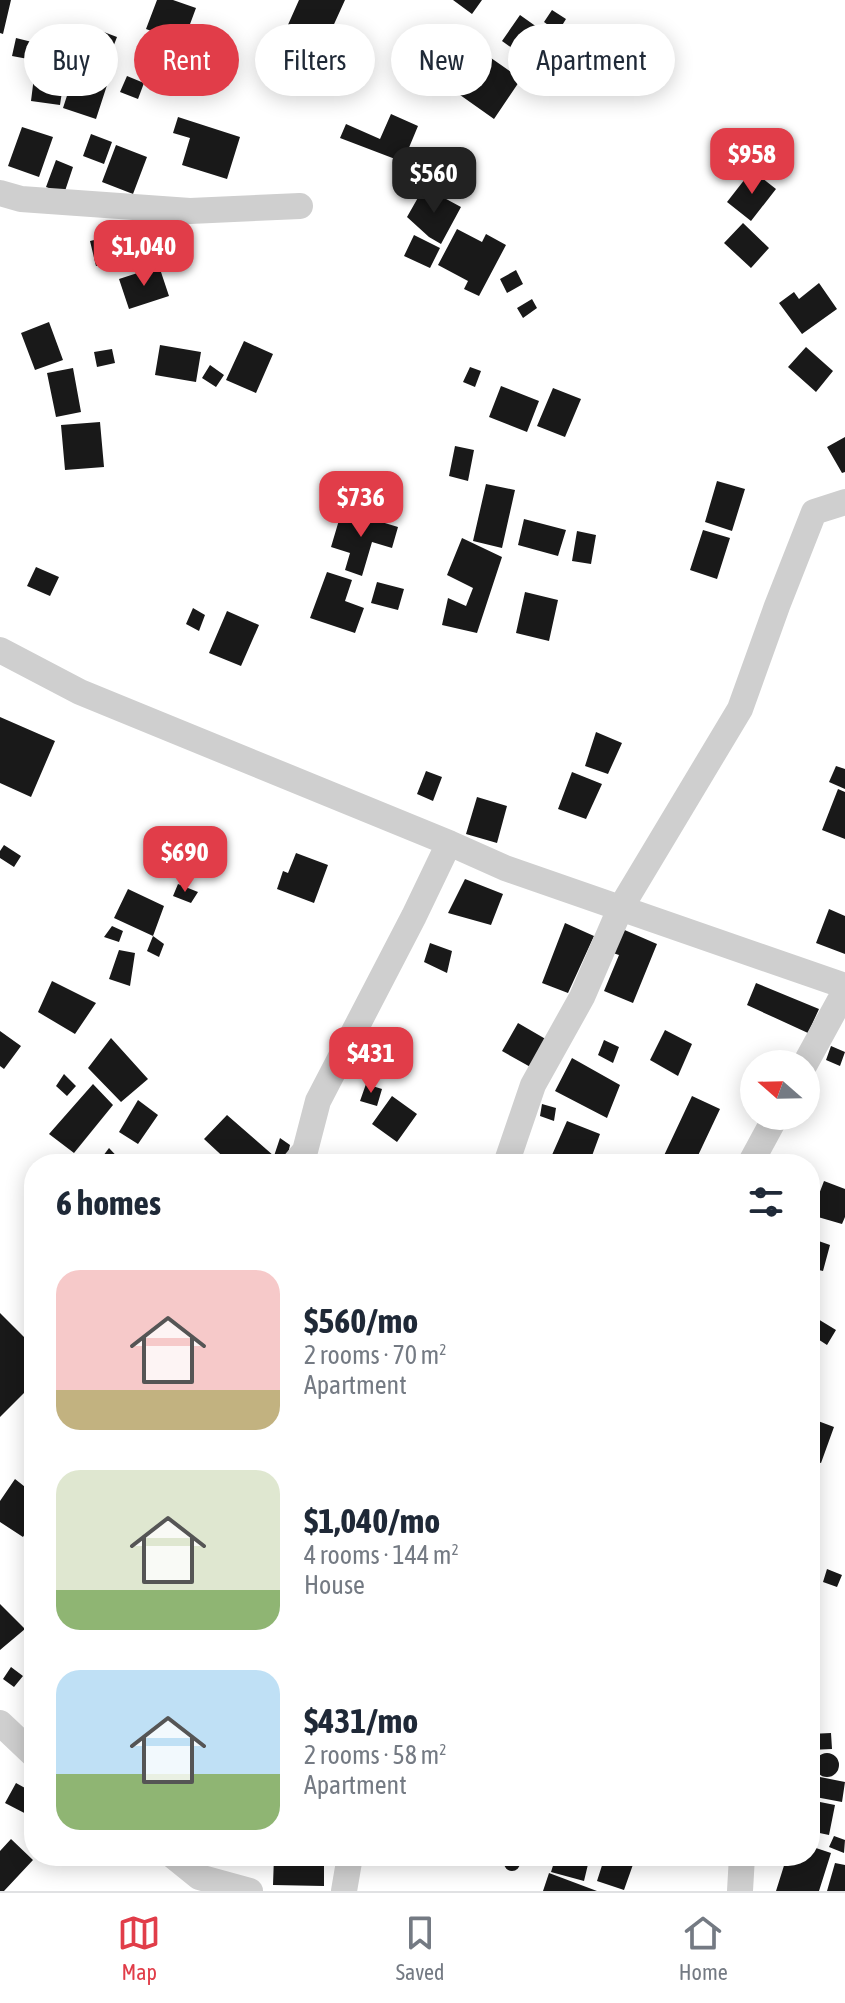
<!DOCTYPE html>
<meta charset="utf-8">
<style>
body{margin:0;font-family:"Asap Condensed",sans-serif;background:#f6f6f7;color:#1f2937;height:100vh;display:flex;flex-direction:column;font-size:30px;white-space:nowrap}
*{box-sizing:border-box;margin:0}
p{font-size:26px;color:#747a83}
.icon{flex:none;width:44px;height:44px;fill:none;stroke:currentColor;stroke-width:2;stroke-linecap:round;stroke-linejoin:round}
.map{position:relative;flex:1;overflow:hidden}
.details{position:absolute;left:24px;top:1154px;width:796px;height:712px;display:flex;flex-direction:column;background:#fff;border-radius:32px;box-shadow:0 4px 20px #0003}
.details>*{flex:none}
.banner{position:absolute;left:24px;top:24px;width:798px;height:72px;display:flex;gap:16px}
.needle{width:52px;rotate:290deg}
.tools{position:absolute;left:740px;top:1050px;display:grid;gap:16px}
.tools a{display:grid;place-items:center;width:80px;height:80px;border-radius:50%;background:#fff;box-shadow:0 4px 20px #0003;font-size:40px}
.price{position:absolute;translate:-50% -68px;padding:0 18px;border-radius:16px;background:#e13d49;color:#fff;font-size:26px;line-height:52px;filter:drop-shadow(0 2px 4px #0008)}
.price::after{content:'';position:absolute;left:50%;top:48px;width:24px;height:18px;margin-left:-12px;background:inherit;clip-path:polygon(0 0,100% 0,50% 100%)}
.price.current{background:#222;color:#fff}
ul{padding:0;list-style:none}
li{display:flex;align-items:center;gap:24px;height:200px;padding:0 32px}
li span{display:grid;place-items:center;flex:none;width:224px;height:160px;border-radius:24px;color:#555}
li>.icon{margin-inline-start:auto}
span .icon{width:96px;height:96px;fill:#fffc;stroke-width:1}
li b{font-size:34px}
h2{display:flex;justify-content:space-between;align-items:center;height:96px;padding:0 32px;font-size:34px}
.chip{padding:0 28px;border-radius:36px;background:#fff;box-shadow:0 4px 20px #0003;font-size:28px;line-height:72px}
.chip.current{background:#e13d49;color:#fff}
.dock{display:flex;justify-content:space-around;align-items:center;height:112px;border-top:2px solid #e0e1e3;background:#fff;font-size:22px;color:#747a83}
.dock a{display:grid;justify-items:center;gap:4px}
.dock .current{color:#e13d49}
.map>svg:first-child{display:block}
.building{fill:#191919}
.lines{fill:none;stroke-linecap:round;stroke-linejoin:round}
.minor{stroke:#cfcfcf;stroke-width:26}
</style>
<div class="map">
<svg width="845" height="1891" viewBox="0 0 845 1891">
<rect width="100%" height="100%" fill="#fff"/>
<path class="building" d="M0,0H11L3,34L0,33Z
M157,0H173L196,8L183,43L146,29Z
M299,0H345L325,44L287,27Z
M453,0H482L472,14Z
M552,10L566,19L558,32L544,22Z
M520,15L551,37L533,63L502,41Z
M88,26L117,37L103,73L75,62Z
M283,34L321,49L307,84L269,69Z
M434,34L461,47L442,90L402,72L411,53L423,58Z
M16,38L32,42L28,59L12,56Z
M481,51L521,79L494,119L453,90Z
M36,61L66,65L60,105L31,101Z
M76,68L109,79L96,119L63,108Z
M127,76L144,83L138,99L120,92Z
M391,114L418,126L403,162L340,138L346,124L380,139Z
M178,117L240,137L227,179L182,165L190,138L173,133Z
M22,127L53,137L39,177L8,166Z
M91,134L112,142L104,164L83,156Z
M116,145L147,157L133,194L102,182Z
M56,160L73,167L64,194L46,187Z
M752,170L776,189L751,221L727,202Z
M424,187L461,207L441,244L429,237L407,217Z
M743,223L769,248L751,268L724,243Z
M457,229L482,242L486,234L506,245L479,296L464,289L468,281L438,265Z
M414,235L440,248L430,268L404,256Z
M111,236L117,261L96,266L90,241Z
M159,266L169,296L129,309L119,279Z
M516,270L523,284L507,293L500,279Z
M819,283L837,309L802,334L779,303L794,292L799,299Z
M532,299L537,308L523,318L517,308Z
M49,322L63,360L35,370L21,333Z
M244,341L273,354L256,393L226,380Z
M160,345L201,352L196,382L155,375Z
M806,347L833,371L816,392L788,367Z
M112,349L115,363L97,367L94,352Z
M210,365L224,375L216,387L202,378Z
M470,367L481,371L475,387L463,382Z
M73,368L81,412L56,417L47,373Z
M501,386L539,401L527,432L489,417Z
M553,388L581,399L565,437L537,426Z
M100,422L104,467L65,470L61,425Z
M845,437V472L842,473L827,447Z
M455,446L474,450L468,481L449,476Z
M717,481L745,489L732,531L705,522Z
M486,484L515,490L502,548L473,541Z
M342,510L398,527L392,548L372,542L362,576L345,570L350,553L331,547Z
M524,519L566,530L558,556L518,545Z
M703,530L730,538L717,579L690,570Z
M577,531L596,535L591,564L572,561Z
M462,538L502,557L477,633L442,625L448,598L466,606L473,588L447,575Z
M36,567L59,577L50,596L27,586Z
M327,572L352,580L345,601L364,608L355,633L310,618Z
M377,582L404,589L398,610L371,603Z
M525,592L558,600L549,641L516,633Z
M193,608L205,615L199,631L186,624Z
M227,611L259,625L241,666L209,653Z
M0,717L55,741L31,797L0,783Z
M596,732L622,743L608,774L585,766Z
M836,766L845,769V789L829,782Z
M426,771L442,777L433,801L417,794Z
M572,772L602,784L586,819L558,809Z
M838,789L845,792V839L822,830Z
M477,797L507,806L497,843L466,834Z
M4,845L21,856L14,867L0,858V851Z
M296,853L328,865L314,903L277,889L283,871L288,873Z
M465,879L503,894L491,925L448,913Z
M178,884L198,892L191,903L173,896Z
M128,889L164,906L153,936L114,918Z
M829,909L845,916V954L816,943Z
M565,923L594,936L568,993L542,983Z
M112,926L123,931L119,942L104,937Z
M620,928L657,944L633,1003L604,991L619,955L610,952Z
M153,936L164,944L159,957L147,951Z
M430,943L452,951L447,973L424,962Z
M119,950L135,953L130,986L109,979Z
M52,981L96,1003L75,1034L38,1012Z
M756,983L819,1009L808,1033L747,1005Z
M518,1023L549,1041L534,1069L502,1051Z
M665,1030L692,1044L678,1076L650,1060Z
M0,1031L21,1046L4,1069L0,1066Z
M111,1038L148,1079L121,1102L88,1068Z
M604,1040L619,1047L613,1063L598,1055Z
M831,1046L845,1052L840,1066L826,1060Z
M572,1058L620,1085L607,1118L555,1091Z
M64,1074L76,1086L67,1096L56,1086Z
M93,1084L113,1105L74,1153L49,1134Z
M366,1084L382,1089L377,1106L360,1101Z
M392,1096L417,1114L397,1142L372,1124Z
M692,1096L720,1109L694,1164H660Z
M138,1100L158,1115L138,1144L119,1132Z
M542,1104L556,1108L554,1121L540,1116Z
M227,1115L274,1156L267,1164H231L204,1139Z
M567,1121L600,1134L589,1164H548Z
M280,1138L290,1145L287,1158L274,1156Z
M109,1148L124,1164H97Z
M824,1181L845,1189V1217L842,1224L811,1215Z
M810,1238L830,1245L823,1271L810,1268Z
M0,1313L34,1347V1383L0,1417Z
M813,1316L836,1330L827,1345L810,1334V1320Z
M810,1418L834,1427L821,1463L810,1460Z
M15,1479L34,1494V1520L23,1537L0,1522V1501Z
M827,1569L842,1575L837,1587L823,1582Z
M0,1604L25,1629L0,1650Z
M11,1667L23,1676L14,1687L3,1679Z
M831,1733L832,1749L810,1750V1734Z
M815 1765a12 12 0 1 1 24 0a12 12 0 1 1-24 0Z
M810,1775L845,1782L842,1802L810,1796Z
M16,1783L34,1793V1818L5,1803Z
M810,1800L835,1805L829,1835L810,1831Z
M834,1836L845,1840L844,1853L829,1847Z
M11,1839L33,1860L4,1891H0V1851Z
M810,1846L831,1853L819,1891H776L787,1856H810Z
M504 1863a8 8 0 1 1 16 0a8 8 0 1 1-16 0Z
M274,1856H324V1886L273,1885Z
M556,1856H590L584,1881L551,1872Z
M605,1856H636L624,1890L597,1881Z
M835,1863L845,1865V1891H827Z
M549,1873L597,1891H543Z"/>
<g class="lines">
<path class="minor" d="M0,193L21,199L190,211L300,206
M0,650L80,692L449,843L505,868L845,986
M805,1064L845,991
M294,1164L305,1151L318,1101L414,916L449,843
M506,1164L533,1085L582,997L620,909L740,709L777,606L814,512L845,502
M750,1164L776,1116
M0,1723L34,1755
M173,1856L199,1877L250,1891
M344,1891L350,1856
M740,1891L742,1856"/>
</g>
</svg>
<div class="tools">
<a><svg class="needle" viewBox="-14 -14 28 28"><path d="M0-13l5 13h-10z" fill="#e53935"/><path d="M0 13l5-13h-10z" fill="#747a83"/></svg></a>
</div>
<b class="price" style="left:752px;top:196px">$958</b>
<b class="price current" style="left:434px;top:215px">$560</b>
<b class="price" style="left:144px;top:288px">$1,040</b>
<b class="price" style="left:361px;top:539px">$736</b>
<b class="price" style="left:185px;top:894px">$690</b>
<b class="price" style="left:371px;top:1095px">$431</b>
<div class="banner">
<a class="chip">Buy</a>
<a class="chip current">Rent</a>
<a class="chip">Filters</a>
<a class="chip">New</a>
<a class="chip">Apartment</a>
</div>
<section class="details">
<h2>6 homes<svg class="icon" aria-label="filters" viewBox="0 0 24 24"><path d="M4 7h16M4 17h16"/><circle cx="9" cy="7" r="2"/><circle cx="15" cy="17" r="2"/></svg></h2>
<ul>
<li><span style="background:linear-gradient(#f6c9c9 75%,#c2b280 0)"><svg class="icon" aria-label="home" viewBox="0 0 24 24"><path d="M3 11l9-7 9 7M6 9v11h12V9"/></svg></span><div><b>$560/mo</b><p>2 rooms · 70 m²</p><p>Apartment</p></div></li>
<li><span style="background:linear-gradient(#dfe7d0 75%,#8fb573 0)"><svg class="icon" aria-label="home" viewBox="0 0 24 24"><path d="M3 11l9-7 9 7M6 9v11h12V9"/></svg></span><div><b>$1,040/mo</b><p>4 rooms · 144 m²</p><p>House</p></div></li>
<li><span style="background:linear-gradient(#bfe0f5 65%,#8fb573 0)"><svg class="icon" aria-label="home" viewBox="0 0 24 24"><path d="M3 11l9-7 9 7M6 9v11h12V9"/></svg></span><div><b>$431/mo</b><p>2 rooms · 58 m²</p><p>Apartment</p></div></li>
</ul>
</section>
</div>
<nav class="dock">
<a class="current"><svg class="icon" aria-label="map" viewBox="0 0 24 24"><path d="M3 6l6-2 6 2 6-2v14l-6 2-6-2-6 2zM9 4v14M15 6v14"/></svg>Map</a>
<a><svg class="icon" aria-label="saved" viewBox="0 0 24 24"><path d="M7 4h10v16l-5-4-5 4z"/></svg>Saved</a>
<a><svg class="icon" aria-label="home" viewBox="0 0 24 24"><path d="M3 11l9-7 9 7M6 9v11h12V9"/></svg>Home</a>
</nav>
